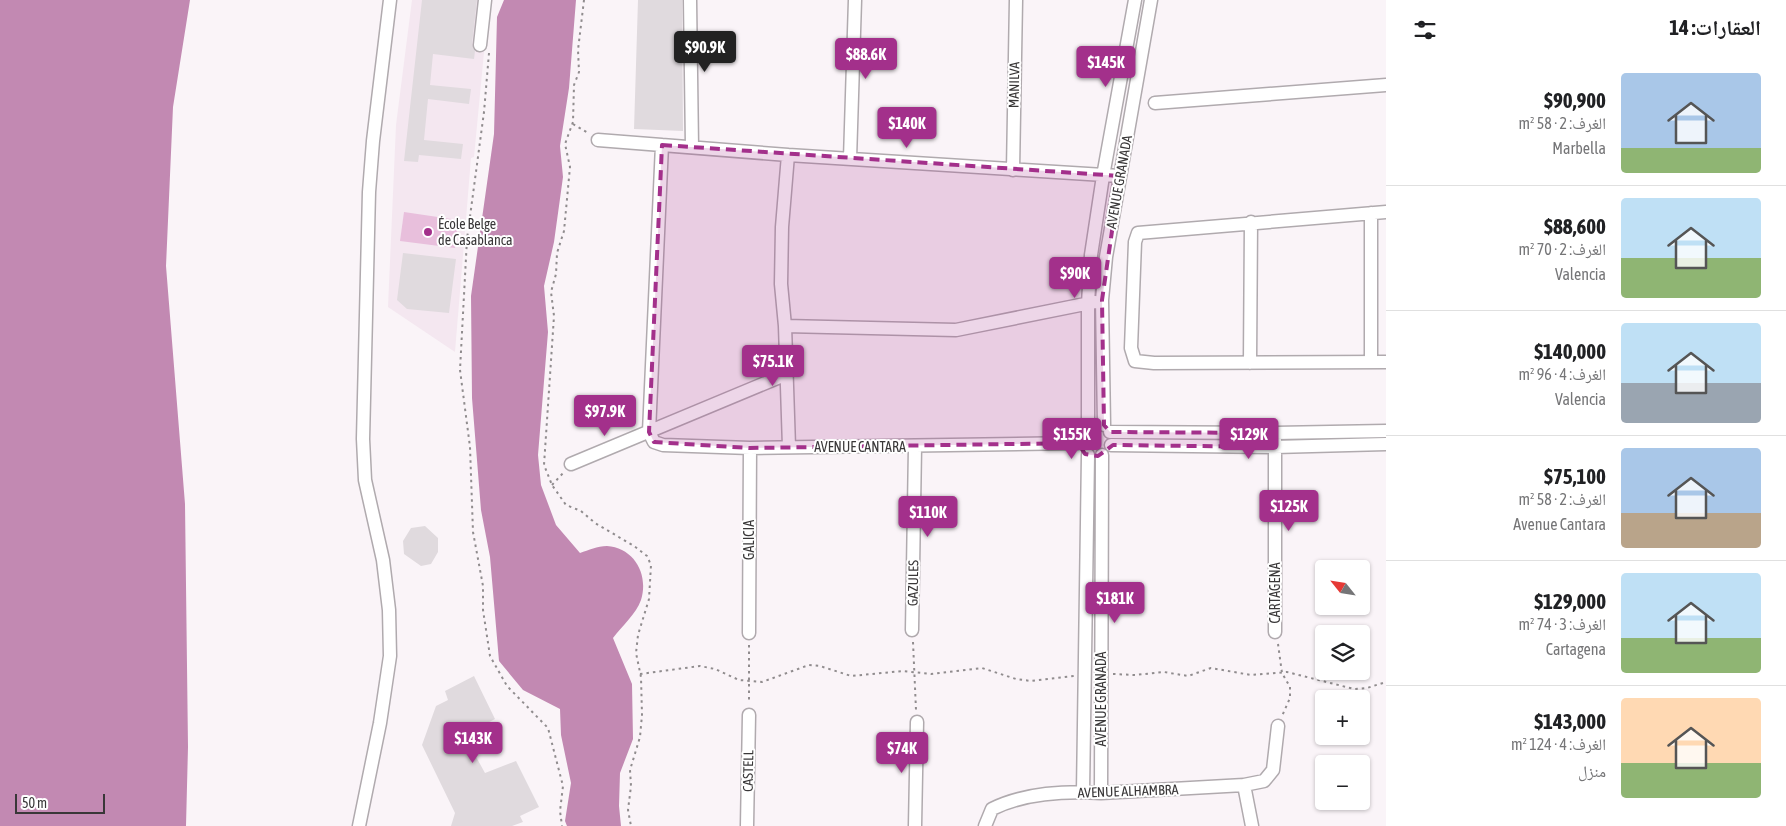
<!DOCTYPE html>
<html lang="ar">
<meta charset="utf-8">
<style>
body{margin:0;font-family:"Asap Condensed","Noto Naskh Arabic",sans-serif;background:#f2f2f2;color:#202124;direction:rtl;height:100vh;display:flex;flex-direction:column;font-size:19px;white-space:nowrap}
*{box-sizing:border-box;margin:0}
p{font-size:16px;color:#757577}
.icon{flex:none;width:28px;height:28px;fill:none;stroke:currentColor;stroke-width:2;stroke-linecap:round;stroke-linejoin:round}
.map{position:relative;flex:1;overflow:hidden;direction:ltr}
.sheet{display:flex;flex-direction:column;background:#fff;width:400px}
.sheet>*{flex:none}
.needle{width:32px;rotate:300deg}
.fabs{position:absolute;left:1315px;top:560px;display:grid;gap:10px}
.fabs a{display:grid;place-items:center;width:55px;height:55px;border-radius:5px;background:#fff;box-shadow:0 1px 4px #0004;font-size:25px}
.scale{position:absolute;left:15px;bottom:12px;width:90px;box-sizing:border-box;padding-left:5px;border:2px solid #393738;border-top:0;font-size:14px;line-height:18px;white-space:nowrap;color:#393738;-webkit-text-stroke:4px #fff;paint-order:stroke}
.price{position:absolute;translate:-50% -42px;padding:0 11px;border-radius:5px;background:#a3308b;color:#fff;font-size:16px;line-height:32px;filter:drop-shadow(0 1px 2px #0008)}
.price::after{content:'';position:absolute;left:50%;top:30px;width:15px;height:11px;margin-left:-8px;background:inherit;clip-path:polygon(0 0,100% 0,50% 100%)}
.price.selected{background:#222;color:#fff}
ul{padding:0;list-style:none}
li{display:flex;align-items:center;gap:15px;height:125px;padding:0 25px}
li+li{border-top:1px solid #e0e0e0}
li span{display:grid;place-items:center;flex:none;width:140px;height:100px;border-radius:5px;color:#555}
li>.icon{margin-inline-start:auto}
span .icon{width:60px;height:60px;fill:#fffc;stroke-width:1}
li b{font-size:21px}
h2{display:flex;justify-content:space-between;align-items:center;height:60px;padding:0 25px;font-size:21px}
main{display:flex;flex:1;min-height:0}
.map>svg:first-child{display:block}
.built{fill:#f4e7f0}
.green{fill:#e8bfdc}
.water{fill:#c289b2}
.building{fill:#e0dade}
.lines{fill:none;stroke-linecap:round;stroke-linejoin:round}
.minor-casing{stroke:#b0aaae;stroke-width:15}
.path{stroke:#908c8e;stroke-width:2;stroke-dasharray:2.5 4;stroke-linecap:butt}
.minor{stroke:#fff;stroke-width:12}
.marked{fill:#a3308b;fill-opacity:0.2;stroke:#a3308b;stroke-width:4;stroke-dasharray:10 6;stroke-linejoin:round}
.poi-dot{fill:#a3308b;stroke:#fff;stroke-width:2}
.labels{text-anchor:middle;stroke-width:4;stroke-linejoin:round;paint-order:stroke}
.street-label{font-size:14px;fill:#393738;stroke:#fff}
.poi-label{font-size:14px;fill:#393738;stroke:#fff;text-anchor:start}
</style>
<main>
<section class="sheet">
<h2>العقارات: 14<svg class="icon" aria-label="filters" viewBox="0 0 24 24"><path d="M4 7h16M4 17h16"/><circle cx="9" cy="7" r="2"/><circle cx="15" cy="17" r="2"/></svg></h2>
<ul>
<li><span style="background:linear-gradient(#a9c7e8 75%,#8fb573 0)"><svg class="icon" aria-label="home" viewBox="0 0 24 24"><path d="M3 11l9-7 9 7M6 9v11h12V9"/></svg></span><div><b>$90,900</b><p>الغرف: 2 · 58 m²</p><p>Marbella</p></div></li>
<li><span style="background:linear-gradient(#bfe0f5 60%,#8fb573 0)"><svg class="icon" aria-label="home" viewBox="0 0 24 24"><path d="M3 11l9-7 9 7M6 9v11h12V9"/></svg></span><div><b>$88,600</b><p>الغرف: 2 · 70 m²</p><p>Valencia</p></div></li>
<li><span style="background:linear-gradient(#bfe0f5 60%,#9aa5b1 0)"><svg class="icon" aria-label="home" viewBox="0 0 24 24"><path d="M3 11l9-7 9 7M6 9v11h12V9"/></svg></span><div><b>$140,000</b><p>الغرف: 4 · 96 m²</p><p>Valencia</p></div></li>
<li><span style="background:linear-gradient(#a9c7e8 65%,#b9a48a 0)"><svg class="icon" aria-label="home" viewBox="0 0 24 24"><path d="M3 11l9-7 9 7M6 9v11h12V9"/></svg></span><div><b>$75,100</b><p>الغرف: 2 · 58 m²</p><p>Avenue Cantara</p></div></li>
<li><span style="background:linear-gradient(#bfe0f5 65%,#8fb573 0)"><svg class="icon" aria-label="home" viewBox="0 0 24 24"><path d="M3 11l9-7 9 7M6 9v11h12V9"/></svg></span><div><b>$129,000</b><p>الغرف: 3 · 74 m²</p><p>Cartagena</p></div></li>
<li><span style="background:linear-gradient(#ffd9b3 65%,#8fb573 0)"><svg class="icon" aria-label="home" viewBox="0 0 24 24"><path d="M3 11l9-7 9 7M6 9v11h12V9"/></svg></span><div><b>$143,000</b><p>الغرف: 4 · 124 m²</p><p>منزل</p></div></li>
</ul>
</section>
<div class="map">
<svg width="1386" height="826" viewBox="0 0 1386 826">
<rect width="100%" height="100%" fill="#faf4f8"/>
<path class="built" d="M412,0H489L474,157L471,158L455,352L388,307L396,125Z"/>
<path class="green" d="M404,212L458,220L455,248L400,241Z"/>
<path class="water" d="M0,0H190L173,107L166,266L185,504L188,747L186,826H0Z
M504,0H576L569,88L560,146L563,177L554,242L544,286L548,332L538,455L541,485L556,525L580,553C589,550 597,546 607,546C634,548 649,574 641,600C636,614 622,626 613,638L632,684L633,739L620,773L619,806L621,826H567L565,821L571,783L561,735L560,709L523,690L499,661L490,557L481,510L472,398L471,296L494,134L497,17Z"/>
<path class="building" d="M422,0H477L472,44L475,51L474,59L433,54L430,85L471,89L469,104L428,99L424,140L463,144L461,159L419,155L418,162L404,161Z
M638,0H682L683,131L634,129Z
M403,253L456,259L449,313L407,309L397,300Z
M425,526L438,538V552L431,564L421,566L404,554L403,541L411,528Z
M474,676L495,719L464,735L485,773L516,761L539,807L520,816L523,822L512,826H451L455,813L422,745L436,706L448,700L445,691Z"/>
<g class="lines">
<g class="minor-casing">
<path id="minor" d="M690,0L692,147
M480,45L485,0
M1155,103L1386,85
M598,140L788,155L1120,176
M788,155L782,227L781,284L785,326L789,447
M850,159L855,0
M1013,170L1016,0
M1386,212L1138,233L1135,242L1131,348L1135,361L1154,363L1386,362
M1371,213V362
M785,326L956,330L1095,302
M1250,363L1251,222
M1088,424V303L1091,255L1103,176L1135,0
M1104,425L1102,300L1106,257L1151,0
M649,432L654,442L663,445L750,448L1078,443
M649,432L662,145
M1110,432L1275,433L1386,431
M1275,440V632
M1111,445L1275,447L1386,444
M571,464L787,374
M912,630L915,447
M749,633L750,448
M1244,785L1264,781L1273,770L1278,726
M1083,792L1088,455
M1101,793L1102,455
M359,826L380,723L390,656L389,610L383,560L365,480L363,439L369,192L373,141L390,0
M747,826L749,715
M915,826L917,722
M985,826L992,809C1024,793 1066,791 1101,793L1244,785L1252,826"/>
</g>
<path class="path" d="M584,0L578,50L579,72L574,85L573,122L565,144L570,167L564,231L557,253L556,274L551,292L554,316L544,465L552,485L566,505L581,511L595,523L634,546L647,556L651,565L649,599L638,635L636,653L641,677L642,715L640,737L630,770L631,786L628,810L631,826
M489,53L484,112L467,239L460,370L470,447L473,532L483,586V610L490,656L507,686L548,728L563,786L560,811L562,826
M573,124L588,133
M552,485L564,472
M913,642L916,710
M1278,644L1282,673L1290,687V698L1282,716
M749,645V703
M640,674L700,666L715,669L739,680L762,682L809,665L820,666L851,676L903,671L931,674L982,668L1016,679L1031,681L1074,676
M1113,674L1135,675L1164,672L1188,676L1211,668L1251,675L1287,672L1354,689L1367,688L1386,682"/>
<use href="#minor" class="minor"/>
</g>
<path class="marked" d="M662,145L1120,176L1102,300L1104,425L1110,432L1275,433V447L1113,445L1098,456L1085,454L1078,443L750,448L654,442L649,432Z"/>
<circle class="poi-dot" cx="428" cy="232" r="5"/>
<g class="labels">
<g class="street-label">
<text transform="translate(1014 85) rotate(-89)" y="5">MANILVA</text>
<text transform="translate(1119 182) rotate(-80)" y="5">AVENUE GRANADA</text>
<text x="860" y="452">AVENUE CANTARA</text>
<text transform="translate(749 540) rotate(-90)" y="5">GALICIA</text>
<text transform="translate(913 583) rotate(-89)" y="5">GAZULES</text>
<text transform="translate(1275 593) rotate(-90)" y="5">CARTAGENA</text>
<text transform="translate(1101 699) rotate(-90)" y="5">AVENUE GRANADA</text>
<text transform="translate(748 771) rotate(-89)" y="5">CASTELL</text>
<text transform="translate(1128 791) rotate(-2)" y="5">AVENUE ALHAMBRA</text>
</g>
<g class="poi-label">
<text x="438" y="229">École Belge<tspan x="438" dy="16">de Casablanca</tspan></text>
</g>
</g>
</svg>
<div class="fabs">
<a><svg class="needle" viewBox="-14 -14 28 28"><path d="M0-13l5 13h-10z" fill="#e53935"/><path d="M0 13l5-13h-10z" fill="#757577"/></svg></a>
<a><svg class="icon" aria-label="layers" viewBox="0 0 24 24"><path d="M12 4l9 5-9 5-9-5zM3 14l9 5 9-5"/></svg></a>
<a>+</a>
<a>−</a>
</div>
<div class="scale">50 m</div>
<b class="price selected" style="left:705px;top:73px">$90.9K</b>
<b class="price" style="left:866px;top:80px">$88.6K</b>
<b class="price" style="left:1106px;top:88px">$145K</b>
<b class="price" style="left:907px;top:149px">$140K</b>
<b class="price" style="left:1075px;top:299px">$90K</b>
<b class="price" style="left:773px;top:387px">$75.1K</b>
<b class="price" style="left:605px;top:437px">$97.9K</b>
<b class="price" style="left:1072px;top:460px">$155K</b>
<b class="price" style="left:1249px;top:460px">$129K</b>
<b class="price" style="left:1289px;top:532px">$125K</b>
<b class="price" style="left:928px;top:538px">$110K</b>
<b class="price" style="left:1115px;top:624px">$181K</b>
<b class="price" style="left:473px;top:764px">$143K</b>
<b class="price" style="left:902px;top:774px">$74K</b>
</div>
</main>
